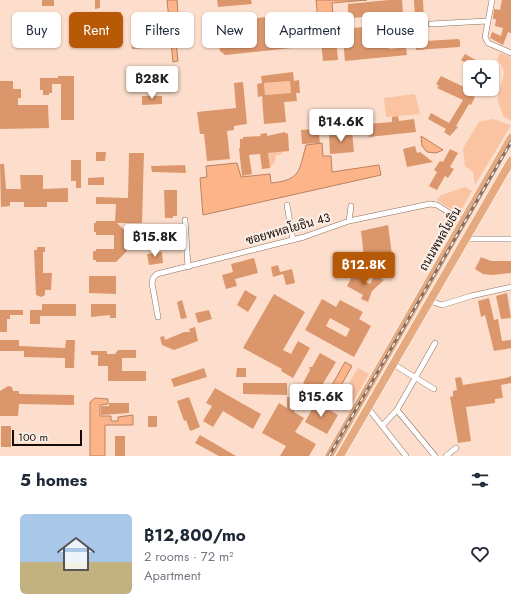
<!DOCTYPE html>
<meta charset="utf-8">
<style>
body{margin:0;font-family:Jost,Sarabun,sans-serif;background:#f2f2f3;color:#1f2937;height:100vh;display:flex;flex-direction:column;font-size:15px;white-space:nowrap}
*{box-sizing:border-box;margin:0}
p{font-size:13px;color:#747a83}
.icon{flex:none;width:22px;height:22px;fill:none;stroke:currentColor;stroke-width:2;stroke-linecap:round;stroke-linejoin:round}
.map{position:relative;height:456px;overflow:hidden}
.details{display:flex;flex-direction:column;background:#fff;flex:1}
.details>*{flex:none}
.guide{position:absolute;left:12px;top:12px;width:487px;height:36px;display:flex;gap:8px}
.controls{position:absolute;left:463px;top:60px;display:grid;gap:8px}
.controls a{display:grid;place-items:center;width:36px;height:36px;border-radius:6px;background:#fff;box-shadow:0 1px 3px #0004;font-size:20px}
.scale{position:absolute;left:12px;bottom:10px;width:70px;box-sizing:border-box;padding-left:4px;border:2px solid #170d08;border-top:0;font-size:11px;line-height:14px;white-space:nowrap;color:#170d08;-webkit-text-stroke:3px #fcefe8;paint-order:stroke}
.price{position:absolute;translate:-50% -34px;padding:0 9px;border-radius:4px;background:#fff;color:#222;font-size:13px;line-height:26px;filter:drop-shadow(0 1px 2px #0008)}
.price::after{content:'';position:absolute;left:50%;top:24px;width:12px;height:9px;margin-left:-6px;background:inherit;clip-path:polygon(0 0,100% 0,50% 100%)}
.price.active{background:#b75a07;color:#fff}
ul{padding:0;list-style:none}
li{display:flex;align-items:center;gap:12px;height:100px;padding:0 20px}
li span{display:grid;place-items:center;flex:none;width:112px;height:80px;border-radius:6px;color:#555}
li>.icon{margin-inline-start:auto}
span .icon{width:48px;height:48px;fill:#fffc;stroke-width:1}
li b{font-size:17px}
h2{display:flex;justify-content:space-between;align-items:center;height:48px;padding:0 20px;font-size:17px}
.tag{padding:0 14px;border-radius:6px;background:#fff;box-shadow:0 1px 3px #0004;font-size:14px;line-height:36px}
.tag.active{background:#b75a07;color:#fff}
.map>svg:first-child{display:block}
.green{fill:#fac3a2}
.water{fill:#fdb488;stroke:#b88262}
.building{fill:#dc966b;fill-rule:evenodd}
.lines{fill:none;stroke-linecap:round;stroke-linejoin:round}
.minor-casing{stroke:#8b7060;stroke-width:6}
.primary-casing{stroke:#fff;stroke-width:9}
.minor{stroke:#fff;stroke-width:5}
.primary{stroke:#e5aa7f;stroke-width:8}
.rail-casing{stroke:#847065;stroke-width:3}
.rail{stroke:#fcefe8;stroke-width:1.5;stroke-dasharray:4.5;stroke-linecap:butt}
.labels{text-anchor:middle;stroke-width:4;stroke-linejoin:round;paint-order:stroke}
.street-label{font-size:12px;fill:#170d08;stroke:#fcefe8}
</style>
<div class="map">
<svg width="511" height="456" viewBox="0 0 511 456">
<rect width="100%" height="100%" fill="#fddecc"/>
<path class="green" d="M500,53L511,57V121L503,116C502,111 498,104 498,98C499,81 511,74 497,60Z
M290,81L291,93L265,95L264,83Z
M415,94L420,114L386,117L384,98Z
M493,119L511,125L475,185L473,172L465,166L463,148L479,122Z
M282,152V154L276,155L275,161L270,168L268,153Z
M465,187L472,191L459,214L437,200L441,195Z
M358,368L369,374L349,409L338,402Z"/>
<path class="water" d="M167,0H177L178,14L173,15L178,61L173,62Z
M316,0H367L332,3L335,39L320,40Z
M421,136L443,150L436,153L427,152L422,146Z
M322,143L323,156H331L332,172L379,165L381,175L203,215L200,178L207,177L206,166L237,163L241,177L270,174L271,183C301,180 299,171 306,145Z
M345,362L352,366L335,396L328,392Z
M95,398L108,399V404L100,405V416H111V421H118V417L133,415V425H105V456H90V402Z"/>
<path class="building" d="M42,0H54V6H42Z
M95,0H100V8L95,9Z
M217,0H251L252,4L218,7Z
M389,0H402L403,13L352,18L348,13V4Z
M414,0H423L425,41L459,39L460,42V47L416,50L415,45L406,46L407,55L345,61L342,29L364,27L365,34L387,32L389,49L399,48L398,39L416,37Z
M502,0H511V33L508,32L503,45L490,38L492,32L501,36L503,28L495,26L496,19H493L494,9L500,10Z
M111,12H121V16L111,17Z
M306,12L310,46L225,55L220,51L217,31L225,22Z
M131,36H143V41H155V47L132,49Z
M336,39L338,60L323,61L321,40Z
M465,54L483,64L485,60L492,64L490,67H472L461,60Z
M293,72L294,81L299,80L300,93H296L297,101L284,102L286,122L264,124L262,96L258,97L257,84L262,83L261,76ZM290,81L291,93L265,95L264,83Z
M58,76H74V120H61V84H52V93H49V95H43V90H40V78H58Z
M441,76L468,89H477L473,96L475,97L471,105L469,104L456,126L458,127L450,136L444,132L446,129L428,119L431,113L449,123L463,100L437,88L439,86L436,84Z
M0,81H13V89H21V98H18V105H48L49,128L0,129Z
M243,82L247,124L234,126V130L227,131L230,159L207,161L204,134H200L197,112L236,108L234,83Z
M142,96H162V104L142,105Z
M398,116L399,121L414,119L416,132L369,137L368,124L392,122V117Z
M315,117H318V121L324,120L325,135H319L320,143L302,144L301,130L317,129L311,120Z
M352,131L354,152L330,154L329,133Z
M285,132L286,134L288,133L289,151L268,153L270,168L262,169L260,154L249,155L252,174L242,176L239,148H240V139H243V137L261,136L260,134L267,133V136Z
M415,146L417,153L420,152L433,162L407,167L403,149Z
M450,149L458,153L450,167L454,169L448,178L445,176L437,190L429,186L437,172L434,170L440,161L443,162Z
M96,152H106L105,161H96Z
M129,153H144L142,223H117L127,233V251L116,262H96V260H93V251H96V249H114V235H96V232H94V223H96V221H115L116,204H96V197L128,198Z
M71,160H81V188H76V181H71Z
M0,164H4L6,189H21L20,175H43V189L68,188V202H47V207H24V202H10V206L1,207Z
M185,165L186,173L152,172L151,166H153Z
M104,177V185H88V178Z
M164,190H177V216H173V218H165Z
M388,225L393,262L365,266L361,231Z
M140,230H145L144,247H140Z
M37,247H45V252H43V273H52L51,290H45V295L41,297L36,295L34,250H37Z
M162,252L163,263L149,265L147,254Z
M481,257L491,261H511V273L493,275L483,274L475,269Z
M254,258L258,273L235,279L237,286L226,289L222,275L233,272L231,264Z
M278,265L280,272L292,269L295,283L286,285L283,274L273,277L271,267Z
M353,275L370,284L375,275L384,280L372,291L368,302L361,299L363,295L347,286Z
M89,276H116V294L89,293Z
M245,290L257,297L248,312L237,305Z
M507,293L511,318L501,319L496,296Z
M274,294L305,312L283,350L291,354L298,341L310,348L293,378L281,371L282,369L243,348Z
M489,298L494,320L498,319L502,341L511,340V348L494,351L485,315L481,317L478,301Z
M322,299L336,307L340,300L363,312L359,319L371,326L354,357L305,330ZM330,318L350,329L346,337L326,326Z
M182,300L187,318L181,319L177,302Z
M42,304H76V316H40V324H30V310H42Z
M91,304H116V318H110V315L91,317Z
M0,310H23V315H10V319H7V332H0Z
M209,310L212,319L198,323L195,313Z
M195,327L198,341L174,350L162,345L160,337L164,336L165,340L184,332H190L189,329Z
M0,340H19V346L65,348L66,340H75L74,368H65V358L24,357V351H0Z
M118,350H136V358H122V371H146V381H108V366H98V355H91V351H107V354H115Z
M320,353L336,362L318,392L303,383L310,370L309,367H312Z
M204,368L207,377L174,387L171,379Z
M237,368H246V377H236Z
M511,376V383L501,385L503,398L495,399V403L466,407L471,441L458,443L450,397L453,396V391L457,390L455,378L461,377L463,385L506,378Z
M243,383H287V395L243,394Z
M8,386L12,387L13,391H19V394L74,395V405L19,404L18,416H0V391Z
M215,388L261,414L253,429L223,411L213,427L203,421L212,406L206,403Z
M189,397L200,427L190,431L186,420L184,421L177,401Z
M287,397H294V412L304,418L295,432L316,444L309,456H280L286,446L262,433L279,403L287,408Z
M316,402L338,415L327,434L305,422Z
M109,403H129V413L101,415V406H109Z
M148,416H157V427H148Z
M1,426H11V447H1Z
M200,435L236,456H219L195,443Z
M115,436H125V456H115Z"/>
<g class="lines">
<g class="minor-casing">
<path id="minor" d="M492,0L485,37L488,43L511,53
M431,24L487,21
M287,205L293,240
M185,220L188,267
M349,221L351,206
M466,239H511
M430,301L442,305L471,296L511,287
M158,317L152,283L153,278L157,274L304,237L349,221L430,204L437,205L464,222
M393,364L434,389
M368,408L406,456
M382,426L397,410
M435,456L397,410L435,343
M446,456L456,448"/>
</g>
<g class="primary-casing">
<path id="primary" d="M329,456L511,138
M340,456L511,161"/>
</g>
<use href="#minor" class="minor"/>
<use href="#primary" class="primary"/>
<g class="rail-casing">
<path id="rail" d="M329,456L511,142"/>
</g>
<use href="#rail" class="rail"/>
</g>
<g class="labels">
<g class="street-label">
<text transform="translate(288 229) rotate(-16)" y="4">ซอยพหลโยธิน 43</text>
<text transform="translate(440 239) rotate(-60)" y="4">ถนนพหลโยธิน</text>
</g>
</g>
</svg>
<div class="controls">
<a><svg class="icon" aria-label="locate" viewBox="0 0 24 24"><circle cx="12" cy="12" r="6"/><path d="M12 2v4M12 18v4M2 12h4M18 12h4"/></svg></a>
</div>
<div class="scale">100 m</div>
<b class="price" style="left:152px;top:100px">฿28K</b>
<b class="price" style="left:341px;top:143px">฿14.6K</b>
<b class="price" style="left:155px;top:258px">฿15.8K</b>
<b class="price active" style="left:364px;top:286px">฿12.8K</b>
<b class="price" style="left:321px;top:418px">฿15.6K</b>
<div class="guide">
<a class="tag">Buy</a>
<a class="tag active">Rent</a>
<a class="tag">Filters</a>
<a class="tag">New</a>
<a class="tag">Apartment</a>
<a class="tag">House</a>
</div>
</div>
<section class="details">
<h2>5 homes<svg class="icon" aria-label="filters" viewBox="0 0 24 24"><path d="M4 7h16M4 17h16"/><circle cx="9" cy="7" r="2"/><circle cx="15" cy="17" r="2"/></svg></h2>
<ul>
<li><span style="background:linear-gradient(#a9c7e8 60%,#c2b280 0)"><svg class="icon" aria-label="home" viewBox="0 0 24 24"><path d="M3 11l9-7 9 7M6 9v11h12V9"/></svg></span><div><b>฿12,800/mo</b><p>2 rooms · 72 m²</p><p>Apartment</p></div><svg class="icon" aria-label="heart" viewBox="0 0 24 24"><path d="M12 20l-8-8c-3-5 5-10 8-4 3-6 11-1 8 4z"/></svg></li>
</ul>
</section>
